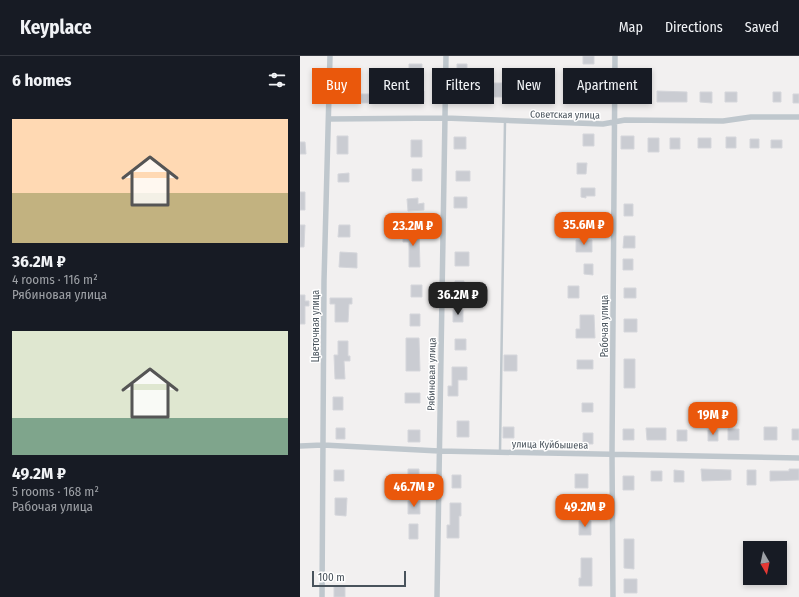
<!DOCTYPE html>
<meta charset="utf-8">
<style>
body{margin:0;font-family:"Fira Sans Condensed",sans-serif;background:#242831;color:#f1f3f6;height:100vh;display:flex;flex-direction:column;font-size:15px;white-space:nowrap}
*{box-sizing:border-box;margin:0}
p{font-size:13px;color:#9ea1a6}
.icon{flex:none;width:22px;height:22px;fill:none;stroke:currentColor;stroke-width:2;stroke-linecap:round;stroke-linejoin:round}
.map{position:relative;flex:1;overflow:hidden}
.sheet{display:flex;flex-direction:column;background:#171b24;width:300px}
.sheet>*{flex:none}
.guide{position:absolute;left:12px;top:12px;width:380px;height:36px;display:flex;gap:8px}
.needle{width:26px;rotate:171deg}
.controls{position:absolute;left:443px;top:485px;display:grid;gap:8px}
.controls a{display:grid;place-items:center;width:44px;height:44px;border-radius:0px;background:#171b24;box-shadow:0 2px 6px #0003;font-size:20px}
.scale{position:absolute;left:12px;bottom:10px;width:94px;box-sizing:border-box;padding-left:4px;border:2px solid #49535c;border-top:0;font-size:11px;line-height:14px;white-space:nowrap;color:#49535c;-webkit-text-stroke:3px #fff;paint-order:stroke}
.price{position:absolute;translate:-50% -34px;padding:0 9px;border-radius:8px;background:#ea580c;color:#fff;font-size:13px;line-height:26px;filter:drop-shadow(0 1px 2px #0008)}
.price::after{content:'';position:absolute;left:50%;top:24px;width:12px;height:9px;margin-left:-6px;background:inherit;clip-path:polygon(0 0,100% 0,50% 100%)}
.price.active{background:#222;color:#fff}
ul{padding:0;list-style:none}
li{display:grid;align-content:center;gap:8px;height:212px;padding:0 12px}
li span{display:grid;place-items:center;height:124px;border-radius:0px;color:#555}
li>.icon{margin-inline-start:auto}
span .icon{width:72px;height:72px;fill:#fffc;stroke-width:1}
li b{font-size:17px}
h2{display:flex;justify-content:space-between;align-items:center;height:48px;padding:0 12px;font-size:17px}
.chip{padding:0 14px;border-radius:0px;background:#171b24;box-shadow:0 2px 6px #0003;font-size:14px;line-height:36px}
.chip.active{background:#ea580c;color:#fff}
header{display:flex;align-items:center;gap:24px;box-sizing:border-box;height:56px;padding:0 20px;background:#171b24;border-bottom:1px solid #363941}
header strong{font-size:19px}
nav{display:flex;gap:22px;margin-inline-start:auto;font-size:14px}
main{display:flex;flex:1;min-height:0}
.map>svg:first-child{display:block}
.building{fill:#caccd2;stroke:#d5d6db}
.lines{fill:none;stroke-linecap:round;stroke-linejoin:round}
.lane{stroke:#bfc7cd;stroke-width:2.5}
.street{stroke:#bfc7cd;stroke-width:5.5}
.labels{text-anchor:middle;stroke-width:3;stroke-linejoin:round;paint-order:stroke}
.street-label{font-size:10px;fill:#49535c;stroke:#fff}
</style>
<header>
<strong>Keyplace</strong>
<nav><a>Map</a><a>Directions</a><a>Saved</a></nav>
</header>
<main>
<section class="sheet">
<h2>6 homes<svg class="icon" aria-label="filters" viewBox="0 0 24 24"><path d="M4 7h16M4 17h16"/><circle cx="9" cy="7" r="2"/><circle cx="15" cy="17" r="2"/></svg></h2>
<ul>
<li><span style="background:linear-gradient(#ffd9b3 60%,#c2b280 0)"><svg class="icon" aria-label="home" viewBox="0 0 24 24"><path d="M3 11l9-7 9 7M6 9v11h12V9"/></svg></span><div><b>36.2M ₽</b><p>4 rooms · 116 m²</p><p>Рябиновая улица</p></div></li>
<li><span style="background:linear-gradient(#dfe7d0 70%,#7fa58c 0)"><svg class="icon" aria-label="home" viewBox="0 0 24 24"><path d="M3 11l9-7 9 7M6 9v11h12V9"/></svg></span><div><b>49.2M ₽</b><p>5 rooms · 168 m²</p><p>Рабочая улица</p></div></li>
</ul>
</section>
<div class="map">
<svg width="499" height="541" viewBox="0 0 499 541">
<rect width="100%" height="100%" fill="#f2f0f0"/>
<path class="building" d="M283,0H294V8H283Z
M109,8H122V21H109Z
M157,8H167V19H157Z
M179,27H202V41H179Z
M325,34H333V46H325Z
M110,35H124V46H110Z
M285,35H293V46H285Z
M357,35L387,36V46H357Z
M400,36H412V47L400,46Z
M425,36H437V46H425Z
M473,36H481V46H473Z
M60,38H70V47H61Z
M493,38H499V47H493Z
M283,78H294V90H283Z
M37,80H48V98H37Z
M321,80H334V93H321Z
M154,81H166V93H154Z
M426,81H436V92H426Z
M348,82H359V96H348Z
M370,82H380V93H370Z
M398,82H411V92H398Z
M450,83H459V92H450Z
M111,84H122V101H111Z
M471,84H482V92H471Z
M0,86H5L6,98H0Z
M277,107H287L286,118H277Z
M112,113H122V125H112Z
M156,115H170V125H156Z
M49,117V126H38V118Z
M281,132H295V140H286V142L281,141Z
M0,136H5V154H0Z
M154,141H167V152H154Z
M118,142V148L124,147V154L108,155L107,143Z
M324,148H333V160H324Z
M287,161H296V172H286Z
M0,169H5L4,191H0Z
M39,169H50V181H38Z
M103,175H119L120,211H109V186H103Z
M324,180H335V192H323Z
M276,184H292V196H276Z
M40,196L57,197V212L39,211Z
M155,196H169V210H155Z
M323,203H333V214H323Z
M284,208H293V219L284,218Z
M155,225H164V239H155Z
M111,229H122V241H111Z
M268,230H279V242H268Z
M324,232H336V242H324Z
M0,239H5V245H9V250H5V268H0Z
M30,242H52V248H49L48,266H35V248H30Z
M153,254H163V266H153Z
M110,258H120V270H110Z
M280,259H294L295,282H276V273H280Z
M324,263H337V276H324Z
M106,282H119L120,315H106Z
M155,283H166V294H155Z
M38,285H48V300H50V305H44L45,323H35L34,299H38Z
M204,299H217V315H204Z
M324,303H335V332H324Z
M277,304H293V313H277Z
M152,311H167V324H158V340H148V330H152Z
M105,337H120V347H105Z
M33,341H43V354H33Z
M282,347H293V356H282Z
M157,365H169V381H157Z
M203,371H214V382H203Z
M464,371H477V384H464Z
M36,372H45V383H36Z
M346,372H366V384H347Z
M323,373H334V384H323Z
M428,373H439V384H428Z
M492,373H499V384H492Z
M108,374H120V386H108Z
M377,374H387V385H377Z
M408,374H418V385H408Z
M283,377H293V388H283Z
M108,413H119V425H108Z
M401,413L431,414V424L402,425Z
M489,413H499V424L470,425V415H489Z
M34,414H44V425H34Z
M374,414L384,415V426H374Z
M447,414H456V429H447Z
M351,415H362V425H351Z
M275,418H288V432H275Z
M152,419H161V432H152Z
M323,420H334V434H323Z
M35,442H47L46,460L35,459Z
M283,442H291V456H283Z
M108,445H120V458H108Z
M150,447H161V460H159V482H147V469H150Z
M279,465H291V479H279Z
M109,468H118V483H109Z
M324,483H334V513L324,512Z
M281,502H292V530H279V522H281Z
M324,523H337V537H324Z
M34,530H45V541H34Z"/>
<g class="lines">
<path class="lane" d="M200,396L205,65"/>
<path class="street" d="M29,63L145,62L303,68L325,64L423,65L451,61H499
M0,390L23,389L139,395L499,402
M22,541L24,225L30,0
M137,541L146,0
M313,541L312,398L315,0"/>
</g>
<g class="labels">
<g class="street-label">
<text transform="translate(265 58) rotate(1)" y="4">Советская улица</text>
<text transform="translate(15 270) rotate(-90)" y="4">Цветочная улица</text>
<text transform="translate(304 270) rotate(-90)" y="4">Рабочая улица</text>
<text transform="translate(131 318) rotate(-89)" y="4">Рябиновая улица</text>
<text transform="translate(250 388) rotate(1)" y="4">улица Куйбышева</text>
</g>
</g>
</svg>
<div class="controls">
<a><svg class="needle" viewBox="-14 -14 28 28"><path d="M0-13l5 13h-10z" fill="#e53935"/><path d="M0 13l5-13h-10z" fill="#9ea1a6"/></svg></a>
</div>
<div class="scale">100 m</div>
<b class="price" style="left:284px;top:190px">35.6M ₽</b>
<b class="price" style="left:113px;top:191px">23.2M ₽</b>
<b class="price active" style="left:158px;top:260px">36.2M ₽</b>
<b class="price" style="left:413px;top:380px">19M ₽</b>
<b class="price" style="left:114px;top:452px">46.7M ₽</b>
<b class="price" style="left:285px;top:472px">49.2M ₽</b>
<div class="guide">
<a class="chip active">Buy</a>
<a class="chip">Rent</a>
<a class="chip">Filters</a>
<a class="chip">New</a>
<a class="chip">Apartment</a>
</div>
</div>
</main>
